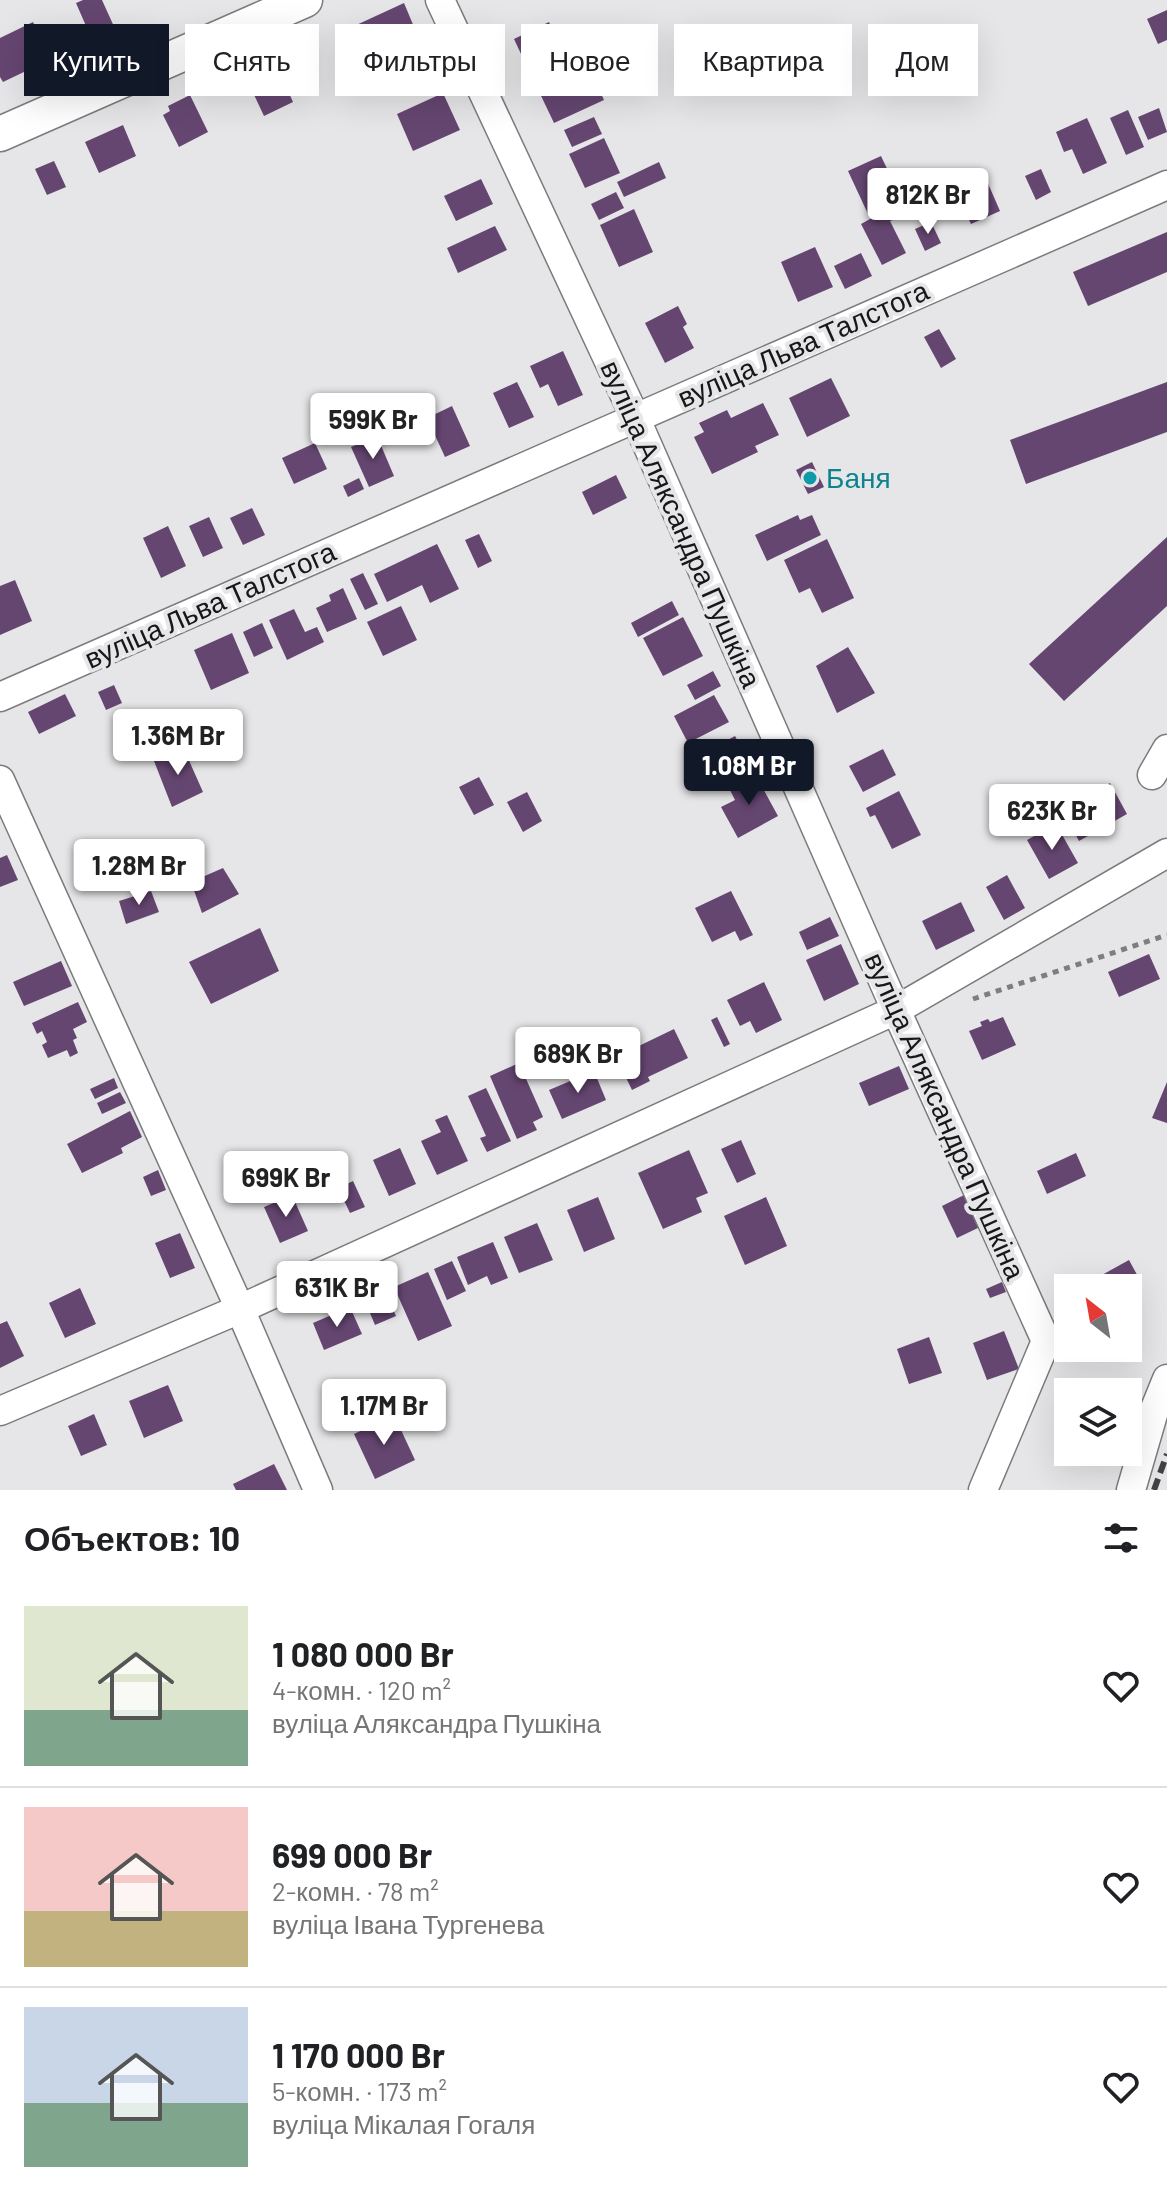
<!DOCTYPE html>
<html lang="ru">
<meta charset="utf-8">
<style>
body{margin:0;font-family:Barlow,sans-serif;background:#f2f2f2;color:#202124;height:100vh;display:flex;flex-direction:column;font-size:30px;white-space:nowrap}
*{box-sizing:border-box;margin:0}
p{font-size:26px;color:#757577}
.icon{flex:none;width:44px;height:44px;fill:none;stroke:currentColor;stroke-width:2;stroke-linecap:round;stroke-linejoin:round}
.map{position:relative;height:1490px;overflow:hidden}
.drawer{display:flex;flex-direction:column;background:#fff;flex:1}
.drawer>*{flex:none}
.top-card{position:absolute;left:24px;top:24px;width:1120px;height:72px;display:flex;gap:16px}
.needle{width:52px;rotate:329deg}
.fabs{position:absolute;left:1054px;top:1274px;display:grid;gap:16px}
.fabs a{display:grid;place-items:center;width:88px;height:88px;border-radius:0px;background:#fff;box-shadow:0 8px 32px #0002;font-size:40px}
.price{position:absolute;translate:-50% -68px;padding:0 18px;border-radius:8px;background:#fff;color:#222;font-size:26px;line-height:52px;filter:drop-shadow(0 2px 4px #0008)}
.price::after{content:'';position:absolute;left:50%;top:48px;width:24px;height:18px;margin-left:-12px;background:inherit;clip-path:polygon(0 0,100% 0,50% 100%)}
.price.selected{background:#111827;color:#fff}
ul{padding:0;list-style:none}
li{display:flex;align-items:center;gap:24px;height:200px;padding:0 24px}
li+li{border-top:2px solid #e0e0e0}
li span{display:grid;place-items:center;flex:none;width:224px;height:160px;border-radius:0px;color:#555}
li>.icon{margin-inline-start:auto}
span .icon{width:96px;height:96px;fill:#fffc;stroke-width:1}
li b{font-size:34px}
h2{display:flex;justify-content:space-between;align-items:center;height:96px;padding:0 24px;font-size:34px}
.chip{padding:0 28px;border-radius:0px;background:#fff;box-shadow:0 8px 32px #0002;font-size:28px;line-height:72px}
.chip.selected{background:#111827;color:#fff}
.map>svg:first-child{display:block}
.building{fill:#654671}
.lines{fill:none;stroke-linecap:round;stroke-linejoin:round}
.minor-casing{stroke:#7b7b7d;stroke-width:31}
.major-casing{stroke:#7b7b7d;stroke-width:37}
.path{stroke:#7e7e80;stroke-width:5;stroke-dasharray:6 6;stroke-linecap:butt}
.minor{stroke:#fff;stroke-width:28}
.major{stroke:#fff;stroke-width:34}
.rail{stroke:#424244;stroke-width:6;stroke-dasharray:12 6;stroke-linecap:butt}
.culture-dot{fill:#0f9aa8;stroke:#e6e6e8;stroke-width:3}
.labels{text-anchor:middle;stroke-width:8;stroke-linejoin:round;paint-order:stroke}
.street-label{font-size:28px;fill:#171718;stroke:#e6e6e8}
.culture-label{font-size:28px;fill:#0d838f;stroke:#e6e6e8;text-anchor:start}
</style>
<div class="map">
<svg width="1167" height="1490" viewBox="0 0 1167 1490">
<rect width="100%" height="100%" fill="#e6e6e8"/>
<path class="building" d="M83,0H102L116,31L93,42L76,3Z
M404,3L417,34L366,57L352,27Z
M1167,10V40L1158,44L1147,19Z
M33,22L51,59L3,82L0,77V38Z
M549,22L564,53L529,71L514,39Z
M584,56L604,100L554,123L533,79Z
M278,68L293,102L264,116L248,82Z
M443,93L460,130L413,151L397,114Z
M190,95L208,132L179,147L163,115L170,111L168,106Z
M1159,108L1167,132L1148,140L1138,117Z
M1128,110L1144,147L1126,155L1110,118Z
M594,117L602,134L572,147L564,130Z
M1087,118L1107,163L1083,174L1072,149L1064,152L1056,132Z
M123,125L136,156L99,173L85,142Z
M604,138L620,173L585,188L569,154Z
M881,156L901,198L868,214L848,171Z
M54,161L66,187L47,195L35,169Z
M659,162L666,178L624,197L617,182Z
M1041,169L1051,192L1036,200L1025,176Z
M983,172L1000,211L971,224L953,185Z
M481,179L493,204L456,221L444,196Z
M616,192L624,208L599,220L591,204Z
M634,209L653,252L619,267L600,225Z
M888,209L893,220L890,221L906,253L882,265L861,224Z
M931,222L941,243L925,251L915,229Z
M495,226L507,250L458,273L447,248Z
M1167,232V272L1088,306L1073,272Z
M815,247L833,287L798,302L781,262Z
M861,253L872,276L845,289L834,266Z
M678,306L687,324L683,327L694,348L665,363L645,323Z
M939,329L956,359L941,368L924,337Z
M563,351L583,395L558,406L548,384L540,388L530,366Z
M831,378L850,416L807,437L789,398Z
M517,382L534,417L509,428L493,393Z
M1167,382V432L1026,484L1010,440Z
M763,403L779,435L755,446L758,452L712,474L694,437L704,432L699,423L727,410L731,418Z
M452,406L470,446L445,457L427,418Z
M377,436L394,476L369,487L351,447Z
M315,443L327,469L294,484L282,458Z
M812,462L824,487L808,494L796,470Z
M616,475L627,498L593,515L582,492Z
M359,478L364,489L348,497L343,486Z
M252,508L265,535L243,545L230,518Z
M798,515L800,520L812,515L821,535L767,561L755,535Z
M209,517L223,548L203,557L189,526Z
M168,526L186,566L161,578L143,538Z
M479,534L492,561L478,568L465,540Z
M1167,537V606L1064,701L1029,664Z
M827,539L854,598L822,613L810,588L799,593L784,560Z
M437,544L459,589L430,603L422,585L387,602L374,574Z
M363,573L378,604L365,610L350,579Z
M15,580L32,621L0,635V586Z
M343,588L357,619L327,632L316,608L331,601L329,595Z
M672,601L679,615L638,637L631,623Z
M401,606L417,640L383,656L367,622Z
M294,609L305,632L317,627L324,642L287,660L269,620Z
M683,617L703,656L663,676L643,638Z
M262,623L273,648L254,657L243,632Z
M232,633L249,673L211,690L194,650Z
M848,647L875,693L837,713L816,666Z
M713,671L721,686L695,700L687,685Z
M114,685L122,703L106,710L98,692Z
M65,694L76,716L39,734L28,712Z
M714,695L729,722L688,743L674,716Z
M735,736L742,749L702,769L696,757Z
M183,747L203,792L172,807L154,761Z
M883,749L896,775L863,792L849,766Z
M755,774L778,816L738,838L721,807L735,800L729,788Z
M479,777L494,805L474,815L459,787Z
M1110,783L1127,814L1079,841L1062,810Z
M899,791L921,835L892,849L875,815L870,817L866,808Z
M527,792L542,821L523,832L507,802Z
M1056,824L1078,863L1049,879L1027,840Z
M7,855L18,880L0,887V858Z
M223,868L239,894L202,913L191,882Z
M1007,875L1025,908L1004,920L986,887Z
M151,891L159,912L126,924L119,901Z
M731,891L753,935L740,941L735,931L712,942L695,908Z
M961,902L975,931L936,950L922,921Z
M830,917L839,936L807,950L799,932Z
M260,928L279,971L211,1004L189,962Z
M841,944L859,984L824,1001L806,960Z
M1149,954L1160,979L1119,997L1108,972Z
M61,961L72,986L24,1006L13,982Z
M764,982L782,1020L756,1033L750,1021L740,1026L727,1000Z
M78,1002L87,1022L73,1029L77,1038L73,1040L78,1053L70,1057L67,1050L48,1058L42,1045L47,1042L42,1031L37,1034L32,1023Z
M717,1017L730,1044L724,1047L711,1020Z
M1003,1017L1016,1045L982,1060L969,1031L982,1026L980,1022L988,1019L990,1022Z
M674,1029L688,1058L648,1077L650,1081L632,1090L616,1057Z
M519,1063L543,1117L533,1122L537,1130L517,1139L490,1076Z
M899,1066L909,1089L869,1106L859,1083Z
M594,1071L606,1100L562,1119L549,1090Z
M114,1078L118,1088L95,1099L90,1089Z
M1167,1082V1123L1152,1118Z
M486,1088L511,1141L487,1152L480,1138L486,1136L468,1096Z
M120,1092L126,1103L102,1114L97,1103Z
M130,1111L142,1137L121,1148L123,1153L82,1173L67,1144Z
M447,1115L468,1161L437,1175L421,1141L441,1132L435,1120Z
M741,1140L756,1174L737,1183L721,1149Z
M400,1148L416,1184L389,1196L373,1160Z
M689,1150L708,1193L696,1198L702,1212L663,1229L638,1173Z
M271,1152L282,1173L246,1190L236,1168Z
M1076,1153L1086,1176L1047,1194L1037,1171Z
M158,1170L166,1190L151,1196L143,1177Z
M353,1181L365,1207L350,1213L338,1188Z
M292,1195L308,1231L280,1243L264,1207Z
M964,1195L980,1227L957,1238L942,1206Z
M598,1197L615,1239L584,1252L567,1210Z
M766,1197L787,1246L745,1265L724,1216Z
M537,1223L553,1260L519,1273L504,1237Z
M180,1233L195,1268L170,1278L155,1243Z
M493,1242L508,1278L491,1285L487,1276L468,1285L457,1257Z
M1129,1260L1141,1282L1128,1289L1095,1288L1091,1281Z
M452,1261L466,1291L447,1300L434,1269Z
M428,1272L452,1326L418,1341L394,1287Z
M1002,1282L1006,1292L990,1298L986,1289Z
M80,1288L96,1324L65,1338L49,1303Z
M385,1291L396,1316L375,1325L370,1313L378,1309L373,1296Z
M350,1307L362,1334L324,1350L313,1323Z
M7,1321L24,1356L0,1368V1324Z
M1004,1331L1019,1369L987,1380L973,1343Z
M929,1337L942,1373L909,1384L897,1349Z
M168,1385L183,1421L144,1438L129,1401Z
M94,1414L107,1445L81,1456L68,1426Z
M394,1415L415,1460L375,1479L354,1434Z
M274,1464L287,1490H236L233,1484Z"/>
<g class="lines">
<g class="minor-casing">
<path id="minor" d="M440,0L635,417L896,1010L1046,1341L983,1490
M0,697L1167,185
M1152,775L1167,749
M0,780L240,1309L318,1490
M0,1411L240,1309L896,1010L1167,853
M1131,1490L1154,1411L1167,1379"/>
</g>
<g class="major-casing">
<path id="major" d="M0,134L305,0"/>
</g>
<path class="path" d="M973,999L1167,935"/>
<use href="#minor" class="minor"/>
<use href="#major" class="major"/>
<path class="rail" d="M1154,1490L1167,1454"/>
</g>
<circle class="culture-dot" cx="810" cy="478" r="8"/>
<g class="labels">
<g class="street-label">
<text transform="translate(803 344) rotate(-24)" y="10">вуліца Льва Талстога</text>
<text transform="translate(681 524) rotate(66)" y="10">вуліца Аляксандра Пушкіна</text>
<text transform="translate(210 605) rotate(-24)" y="10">вуліца Льва Талстога</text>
<text transform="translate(945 1116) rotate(66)" y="10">вуліца Аляксандра Пушкіна</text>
</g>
<g class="culture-label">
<text x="826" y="488">Баня</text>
</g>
</g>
</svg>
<div class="fabs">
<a><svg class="needle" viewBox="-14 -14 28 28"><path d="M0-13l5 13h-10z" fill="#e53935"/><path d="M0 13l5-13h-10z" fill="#757577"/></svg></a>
<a><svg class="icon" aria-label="layers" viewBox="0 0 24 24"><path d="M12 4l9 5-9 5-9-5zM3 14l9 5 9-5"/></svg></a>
</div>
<b class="price" style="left:928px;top:236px">812K Br</b>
<b class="price" style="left:373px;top:461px">599K Br</b>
<b class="price" style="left:178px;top:777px">1.36M Br</b>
<b class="price selected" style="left:749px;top:807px">1.08M Br</b>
<b class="price" style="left:1052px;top:852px">623K Br</b>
<b class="price" style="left:139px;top:907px">1.28M Br</b>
<b class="price" style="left:578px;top:1095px">689K Br</b>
<b class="price" style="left:286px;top:1219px">699K Br</b>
<b class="price" style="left:337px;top:1329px">631K Br</b>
<b class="price" style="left:384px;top:1447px">1.17M Br</b>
<div class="top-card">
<a class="chip selected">Купить</a>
<a class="chip">Снять</a>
<a class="chip">Фильтры</a>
<a class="chip">Новое</a>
<a class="chip">Квартира</a>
<a class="chip">Дом</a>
</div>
</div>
<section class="drawer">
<h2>Объектов: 10<svg class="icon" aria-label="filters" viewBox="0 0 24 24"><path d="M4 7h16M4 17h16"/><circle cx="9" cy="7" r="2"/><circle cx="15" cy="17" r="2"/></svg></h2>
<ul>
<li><span style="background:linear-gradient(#dfe7d0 65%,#7fa58c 0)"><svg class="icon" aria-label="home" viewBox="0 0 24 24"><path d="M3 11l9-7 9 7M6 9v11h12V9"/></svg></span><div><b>1 080 000 Br</b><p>4-комн. · 120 m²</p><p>вуліца Аляксандра Пушкіна</p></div><svg class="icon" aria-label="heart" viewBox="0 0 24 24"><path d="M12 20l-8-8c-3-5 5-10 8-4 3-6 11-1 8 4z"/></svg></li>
<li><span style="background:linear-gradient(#f6c9c9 65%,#c2b280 0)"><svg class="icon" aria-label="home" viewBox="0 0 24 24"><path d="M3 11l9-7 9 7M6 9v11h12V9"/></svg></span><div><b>699 000 Br</b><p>2-комн. · 78 m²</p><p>вуліца Івана Тургенева</p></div><svg class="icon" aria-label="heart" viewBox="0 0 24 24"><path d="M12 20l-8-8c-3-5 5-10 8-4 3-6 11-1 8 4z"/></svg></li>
<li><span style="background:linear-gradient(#c9d6e8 60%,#7fa58c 0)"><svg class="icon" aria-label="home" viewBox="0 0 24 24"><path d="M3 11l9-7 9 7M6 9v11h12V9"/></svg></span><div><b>1 170 000 Br</b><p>5-комн. · 173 m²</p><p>вуліца Мікалая Гогаля</p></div><svg class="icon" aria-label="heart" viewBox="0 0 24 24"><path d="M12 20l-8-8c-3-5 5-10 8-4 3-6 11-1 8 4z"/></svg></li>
</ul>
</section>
